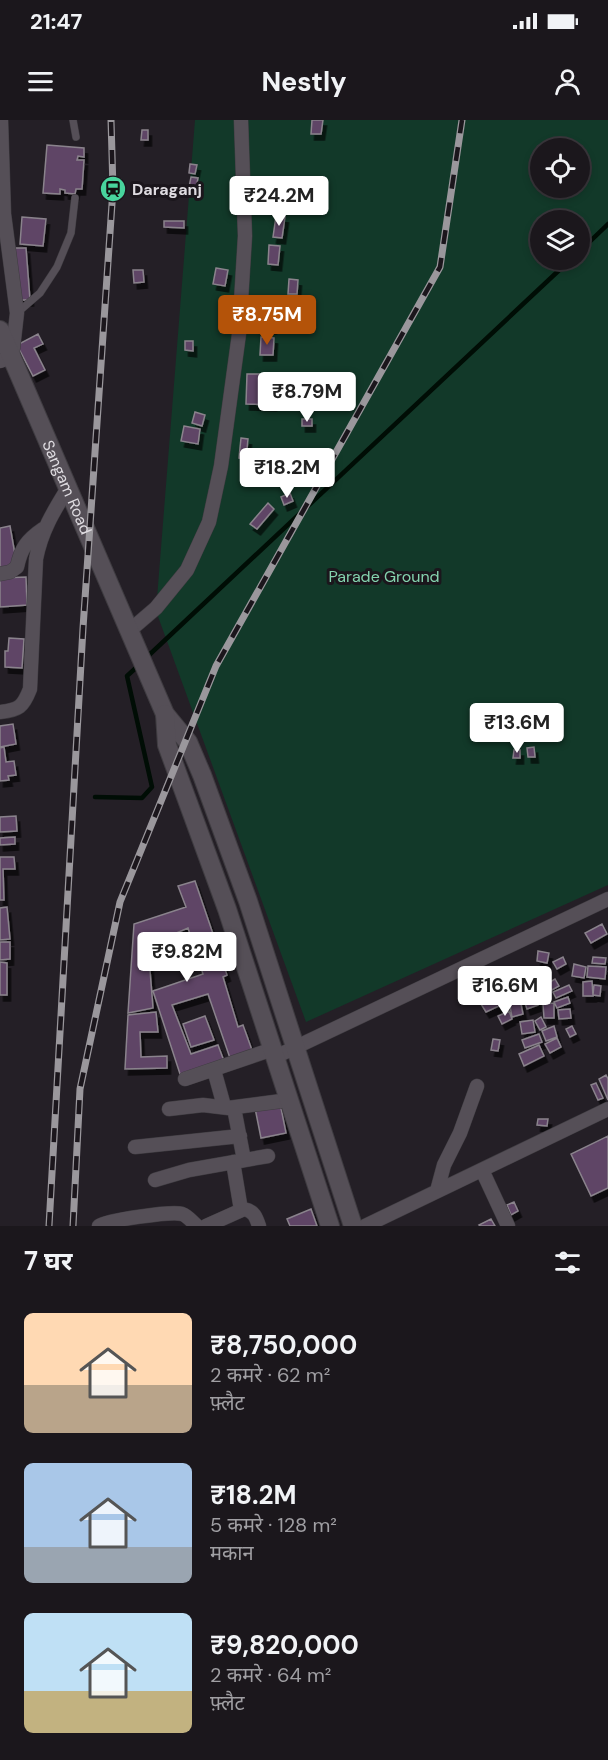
<!DOCTYPE html>
<html lang="hi">
<meta charset="utf-8">
<style>
body{margin:0;font-family:"DM Sans","Noto Sans Devanagari",sans-serif;background:#242025;color:#f1f3f6;height:100vh;display:flex;flex-direction:column;font-size:22px;white-space:nowrap}
*{box-sizing:border-box;margin:0}
p{font-size:20px;color:#a09fa3}
.icon{flex:none;width:33px;height:33px;fill:none;stroke:currentColor;stroke-width:2;stroke-linecap:round;stroke-linejoin:round}
.map{position:relative;height:1106px;overflow:hidden}
.side{display:flex;flex-direction:column;background:#1b171c;flex:1}
.side>*{flex:none}
.tools{position:absolute;left:530px;top:18px;display:grid;gap:12px}
.tools a{display:grid;place-items:center;width:60px;height:60px;border-radius:50%;background:#1b171c;box-shadow:0 3px 9px #0003,0 0 0 2px #39363b;font-size:30px}
.price{position:absolute;translate:-50% -51px;padding:0 14px;border-radius:6px;background:#fff;color:#222;font-size:20px;line-height:39px;filter:drop-shadow(0 2px 3px #0008)}
.price::after{content:'';position:absolute;left:50%;top:36px;width:18px;height:14px;margin-left:-9px;background:inherit;clip-path:polygon(0 0,100% 0,50% 100%)}
.price.active{background:#b45309;color:#fff}
ul{padding:0;list-style:none}
li{display:flex;align-items:center;gap:18px;height:150px;padding:0 24px}
li span{display:grid;place-items:center;flex:none;width:168px;height:120px;border-radius:9px;color:#555}
li>.icon{margin-inline-start:auto}
span .icon{width:72px;height:72px;fill:#fffc;stroke-width:1}
li b{font-size:26px}
h2{display:flex;justify-content:space-between;align-items:center;height:72px;padding:0 24px;font-size:26px}
.status{display:flex;justify-content:space-between;align-items:center;height:42px;padding:0 30px;background:#1b171c;direction:ltr}
.status svg{height:16px;fill:currentColor}
header{display:flex;justify-content:space-between;align-items:center;height:78px;padding:0 24px;background:#1b171c;font-size:27px;font-weight:700}
.map>svg:first-child{display:block}
.green{fill:#123929;fill-rule:evenodd}
.lines{fill:none;stroke-linecap:round;stroke-linejoin:round}
.stream{stroke:#000d05;stroke-width:4.5}
.building{fill:#5e4466;stroke:#8a838c;stroke-width:1.5;filter:url(#shadow)}
.lane-casing{stroke:#3f3c41;stroke-width:8}
.street-casing{stroke:#3f3c41;stroke-width:15}
.secondary-casing{stroke:#3f3c41;stroke-width:20}
.lane{stroke:#554f57;stroke-width:7}
.street{stroke:#554f57;stroke-width:14}
.secondary{stroke:#554f57;stroke-width:18}
.rail-casing{stroke:#9a979c;stroke-width:7}
.rail{stroke:#1b161c;stroke-width:4.5;stroke-dasharray:14;stroke-linecap:butt}
.labels{text-anchor:middle;stroke-width:6;stroke-linejoin:round;paint-order:stroke}
.poi-label{font-size:16px;font-weight:bold;fill:#dfdce1;stroke:#1b161c;text-anchor:start}
.street-label{font-size:16px;fill:#dfdce1;stroke:#1b161c}
.park-label{font-size:16px;fill:#85d4af;stroke:#1b161c}
</style>
<div class="status"><b>21:47</b><svg viewBox="0 0 49 12"><path d="M0 12V9h3v3zM5 12V6h3v6zM10 12V3h3v9zM15 12V0h3v12zM26 1h20v11H26zM47 4h2v5h-2z"/></svg></div>
<header><svg class="icon" aria-label="menu" viewBox="0 0 24 24"><path d="M4 6h16M4 12h16M4 18h16"/></svg>Nestly<svg class="icon" aria-label="person" viewBox="0 0 24 24"><circle cx="12" cy="8" r="4"/><path d="M4 21q1-7 8-7t8 7"/></svg></header>
<div class="map">
<svg width="608" height="1106" viewBox="0 0 608 1106">
<defs>
<filter id="shadow"><feDropShadow dx="3.5" dy="6" stdDeviation="0" flood-color="#0009"/></filter>
</defs>
<rect width="100%" height="100%" fill="#241f26"/>
<path class="green" d="M195,0H608V765L306,902L156,491ZM540,28H579V68H540ZM540,100H579V140H540Z"/>
<g class="lines">
<path class="stream" d="M579,132L608,104
M147,537L570,140
M95,677L142,678L152,667L127,556L139,545"/>
</g>
<path class="building" d="M312,0H323L321,14H311Z
M142,10H148V20H141Z
M47,25L84,28V37L78,36L77,40H84L82,69H76L75,74L65,73V70L60,69V74L43,73Z
M190,44L197,45L195,54L189,53Z
M191,57L198,58L196,68L189,67Z
M276,96L285,97L282,118L273,117Z
M22,97L46,99L43,126L20,124Z
M164,101H184V108L164,107Z
M269,125L280,126L278,145L268,144Z
M14,128H26L30,180H18Z
M216,148L228,150L225,166L213,164Z
M133,150H143L144,162L134,163Z
M289,159L298,160L297,174H288Z
M287,179L298,180L297,189L286,188Z
M265,190L274,191L273,208L263,207Z
M38,214L43,224L34,228L45,250L33,256L17,225Z
M261,217L274,218L273,235H260Z
M185,221H193V231L185,230Z
M247,254H274L273,285L246,284Z
M195,292L205,295L202,306L192,303Z
M302,299H312V306H302Z
M184,306L200,309L198,324L181,321Z
M241,318L248,319L246,339L239,338Z
M290,373L293,381L284,385L281,377Z
M268,383L274,389L257,409L250,404Z
M10,406L17,446L0,449V408Z
M26,457L27,485L0,487V458Z
M9,518L24,519L22,548L5,547V531H8Z
M13,604L16,624L0,627V606Z
M4,627L6,642L14,641L16,655L8,656L9,660L0,661V628Z
M534,627L535,637H528L527,628Z
M514,630H520V638H513Z
M16,696L17,711L0,712V697Z
M15,717V724L0,725V718Z
M0,737H14L15,749H3L4,780H0Z
M195,761L227,855L223,857L238,907L243,905L253,933L231,941L208,874L172,885L191,934L218,925L224,941L181,957L153,871L203,854L188,808L148,825L153,888L128,893L134,804L186,787L178,766Z
M7,787L10,819L0,820V788Z
M602,804L607,814L591,823L585,813Z
M0,822H10V839L0,840Z
M538,831L549,833L547,843L537,841Z
M563,837L566,844L557,849L553,842Z
M593,837L606,838L605,844L592,843Z
M0,842L7,843V875H0Z
M574,844L586,847L584,858L572,856Z
M588,846L606,847L605,859L587,857Z
M555,859L559,866L552,870L548,863Z
M592,861L593,876H583V862Z
M569,865L572,871L556,878L553,872Z
M594,865L601,866L600,876L593,875Z
M517,867L520,874L506,880L503,874Z
M535,875L538,885L527,889L524,880Z
M494,877L499,886L486,892L481,884Z
M568,877L570,883L557,888L554,882Z
M520,879L523,894L512,897L509,881Z
M554,883V898H544L543,884Z
M570,889L571,898L559,899L558,890Z
M509,891L512,899L502,904L498,896Z
M156,892L158,912H140L141,937L167,936V948L125,949L128,895Z
M205,896L214,920L191,927L183,904Z
M541,897L546,907L540,910L535,901Z
M533,900L535,912L522,914L520,902Z
M554,906L557,917L546,921L542,911Z
M572,906L576,914L570,917L566,909Z
M539,914L542,922L525,928L522,920Z
M557,918L561,927L550,933L545,924Z
M493,919L500,920L498,931L491,930Z
M539,925L544,936L524,946L519,934Z
M606,955L608,959V980L599,959Z
M596,963L603,978L598,980L591,965Z
M280,983L286,1013L261,1018L255,988Z
M538,999H548L547,1006L537,1005Z
M608,1016V1068L591,1076L571,1034Z
M514,1082L518,1091L511,1095L507,1085Z
M311,1089L317,1106H290L287,1099Z
M491,1099L495,1106H480L479,1105Z"/>
<g class="lines">
<g class="lane-casing">
<path id="lane" d="M73,0L76,17
M17,193L40,173L57,147L71,113L75,78"/>
</g>
<g class="street-casing">
<path id="street" d="M0,241L12,237L17,193L4,94L1,0
M0,454L10,452L17,447C21,428 27,420 43,409
M128,512L156,488L187,450L209,402L221,346L239,214L245,116L241,0
M0,592C19,590 23,587 30,569L36,439C41,412 53,392 68,368
M275,937L608,779
M214,950L224,986
M185,959L273,929
M234,988L244,1040
M169,989L203,985L228,988L289,980
M135,1027L240,1016
M233,1042L241,1090
M482,1050L508,1106
M155,1060L189,1050L268,1036
M437,1071L444,1045L460,1013L477,966
M99,1106C107,1100 172,1091 182,1094C188,1096 192,1102 197,1106
M206,1106L244,1089C254,1091 256,1097 259,1106
M365,1106L608,989"/>
</g>
<g class="secondary-casing">
<g id="secondary">
<path id="s1" d="M0,210L165,594L188,622L202,655L248,781L353,1106"/>
<path d="M165,594L167,625L227,789L330,1106"/>
</g>
</g>
<use href="#lane" class="lane"/>
<use href="#street" class="street"/>
<use href="#secondary" class="secondary"/>
<g class="rail-casing">
<path id="rail" d="M49,1106L83,508L113,69L111,0
M73,1106L80,969L120,782L216,546L440,147L462,0"/>
</g>
<use href="#rail" class="rail"/>
</g>
<defs>
<g id="station-disc" transform="scale(1.35)"><circle r="9.5" fill="#48d49d" stroke="#1b161c"/><path d="M-3-6H3Q5-6 5-4V2Q5 4 3 4L4.5 6H3L1.5 4h-3L-3 6H-4.5L-3 4Q-5 4-5 2V-4Q-5-6-3-6ZM-3.5-4v3h7v-3ZM-3.5 1v1.5H-2V1ZM2 1v1.5H3.5V1Z" fill="#111"/></g>
</defs>
<g fill-rule="evenodd">
<use href="#station-disc" x="113" y="69"/>
</g>
<g class="labels">
<g class="poi-label">
<text x="132" y="75">Daraganj</text>
</g>
<g class="street-label">
<text dy="6" stroke="none"><textPath href="#s1" startOffset="171">Sangam Road</textPath></text>
</g>
<g class="park-label">
<text x="384" y="462">Parade Ground</text>
</g>
</g>
</svg>
<div class="tools">
<a><svg class="icon" aria-label="locate" viewBox="0 0 24 24"><circle cx="12" cy="12" r="6"/><path d="M12 2v4M12 18v4M2 12h4M18 12h4"/></svg></a>
<a><svg class="icon" aria-label="layers" viewBox="0 0 24 24"><path d="M12 4l9 5-9 5-9-5zM3 14l9 5 9-5"/></svg></a>
</div>
<b class="price" style="left:279px;top:107px">₹24.2M</b>
<b class="price active" style="left:267px;top:226px">₹8.75M</b>
<b class="price" style="left:307px;top:303px">₹8.79M</b>
<b class="price" style="left:287px;top:379px">₹18.2M</b>
<b class="price" style="left:517px;top:634px">₹13.6M</b>
<b class="price" style="left:187px;top:863px">₹9.82M</b>
<b class="price" style="left:505px;top:897px">₹16.6M</b>
</div>
<section class="side">
<h2>7 घर<svg class="icon" aria-label="filters" viewBox="0 0 24 24"><path d="M4 7h16M4 17h16"/><circle cx="9" cy="7" r="2"/><circle cx="15" cy="17" r="2"/></svg></h2>
<ul>
<li><span style="background:linear-gradient(#ffd9b3 60%,#b9a48a 0)"><svg class="icon" aria-label="home" viewBox="0 0 24 24"><path d="M3 11l9-7 9 7M6 9v11h12V9"/></svg></span><div><b>₹8,750,000</b><p>2 कमरे · 62 m²</p><p>फ़्लैट</p></div></li>
<li><span style="background:linear-gradient(#a9c7e8 70%,#9aa5b1 0)"><svg class="icon" aria-label="home" viewBox="0 0 24 24"><path d="M3 11l9-7 9 7M6 9v11h12V9"/></svg></span><div><b>₹18.2M</b><p>5 कमरे · 128 m²</p><p>मकान</p></div></li>
<li><span style="background:linear-gradient(#bfe0f5 65%,#c2b280 0)"><svg class="icon" aria-label="home" viewBox="0 0 24 24"><path d="M3 11l9-7 9 7M6 9v11h12V9"/></svg></span><div><b>₹9,820,000</b><p>2 कमरे · 64 m²</p><p>फ़्लैट</p></div></li>
</ul>
</section>
